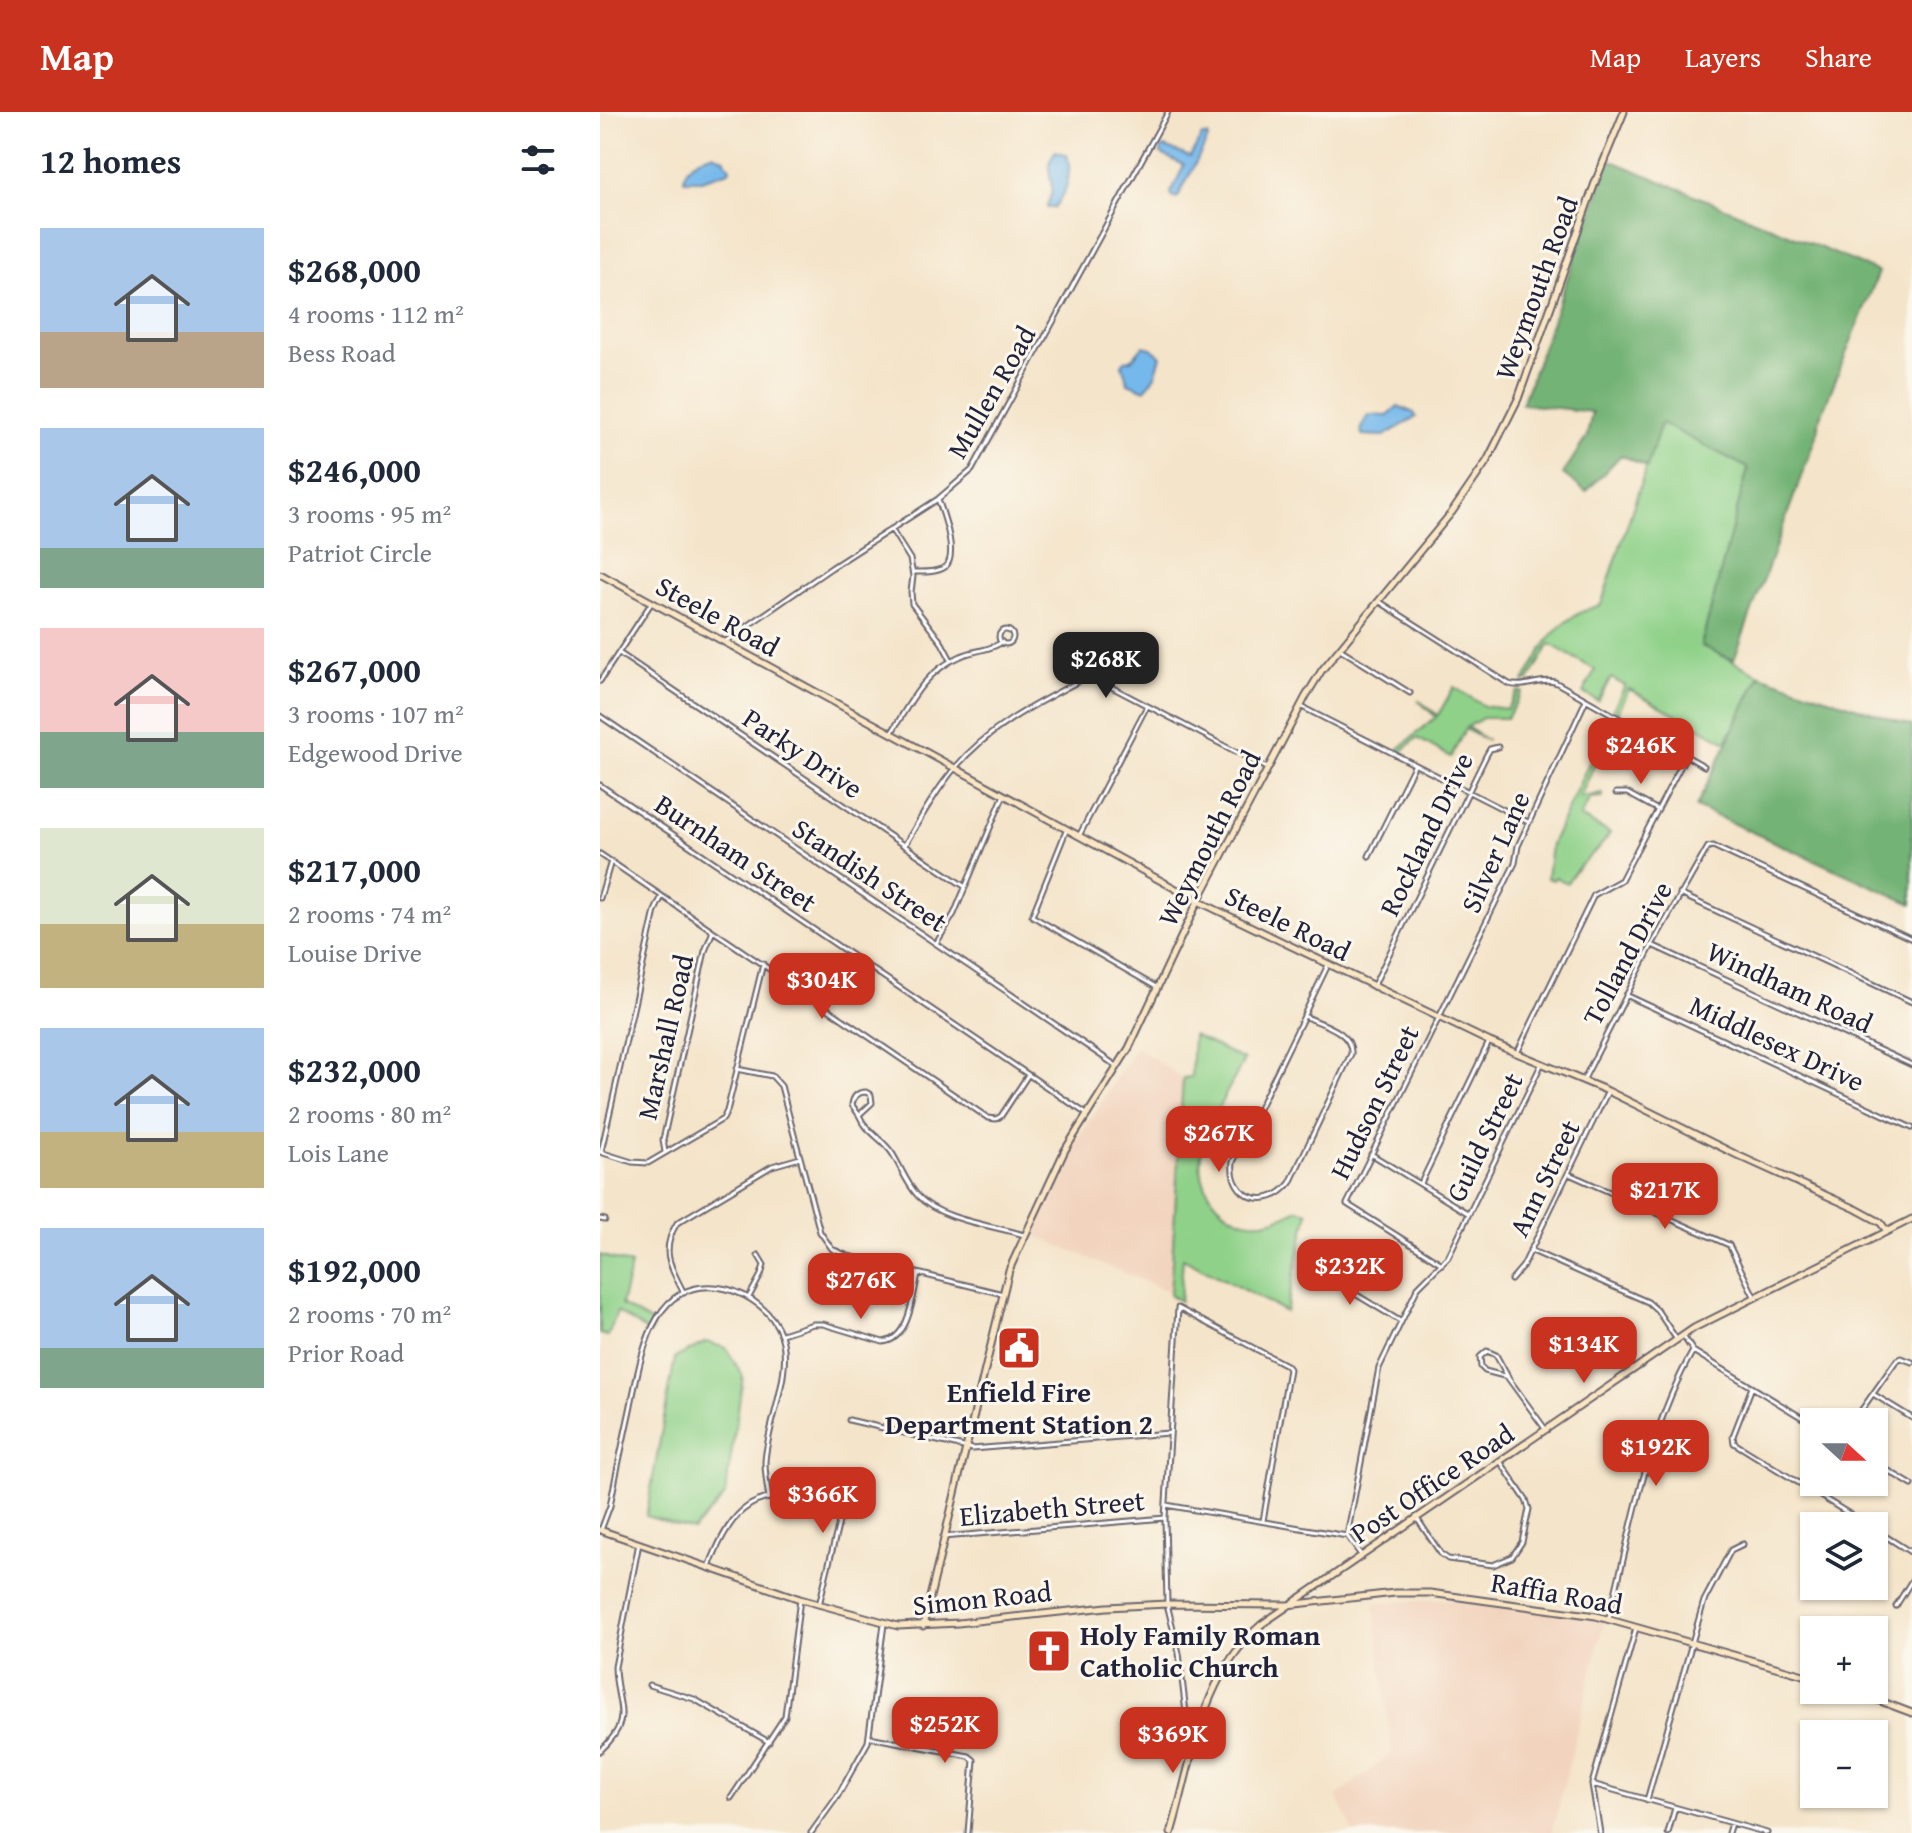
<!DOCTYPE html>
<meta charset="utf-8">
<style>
body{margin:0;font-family:"Gentium Book Plus",serif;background:#f2f2f3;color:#1f2937;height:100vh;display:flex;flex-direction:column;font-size:30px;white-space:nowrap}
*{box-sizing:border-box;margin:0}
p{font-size:26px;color:#747a83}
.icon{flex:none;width:44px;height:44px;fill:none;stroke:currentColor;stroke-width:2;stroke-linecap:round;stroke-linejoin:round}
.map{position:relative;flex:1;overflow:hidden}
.details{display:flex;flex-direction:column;background:#fff;width:600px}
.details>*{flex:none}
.needle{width:52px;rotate:111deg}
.controls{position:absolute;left:1200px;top:1296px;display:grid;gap:16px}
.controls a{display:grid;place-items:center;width:88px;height:88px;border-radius:0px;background:#fff;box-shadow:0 2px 6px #0004;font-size:40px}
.price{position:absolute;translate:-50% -68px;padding:0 18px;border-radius:16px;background:#c8321e;color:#fff;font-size:26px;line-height:52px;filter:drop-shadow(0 2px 4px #0008)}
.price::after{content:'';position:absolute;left:50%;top:48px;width:24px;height:18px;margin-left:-12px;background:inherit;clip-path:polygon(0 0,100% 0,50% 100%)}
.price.on{background:#222;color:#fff}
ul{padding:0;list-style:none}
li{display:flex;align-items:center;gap:24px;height:200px;padding:0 40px}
li span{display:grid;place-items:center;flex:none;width:224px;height:160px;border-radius:0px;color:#555}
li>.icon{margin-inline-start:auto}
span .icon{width:96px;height:96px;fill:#fffc;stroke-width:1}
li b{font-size:34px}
h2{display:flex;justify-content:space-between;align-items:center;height:96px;padding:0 40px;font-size:34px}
header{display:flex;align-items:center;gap:48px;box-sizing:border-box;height:112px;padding:0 40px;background:#c8321e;color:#fff}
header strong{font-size:38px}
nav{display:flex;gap:44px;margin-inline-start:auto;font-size:28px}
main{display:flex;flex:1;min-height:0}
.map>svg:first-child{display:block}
.built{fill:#f2d4be}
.green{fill:#8fd189;stroke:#587a62;stroke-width:2}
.forest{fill:#73b375;stroke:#4a6a58;stroke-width:2}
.water{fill:#75b8eb;stroke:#4c6d93;stroke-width:2}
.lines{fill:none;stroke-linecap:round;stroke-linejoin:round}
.street-casing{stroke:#6c666d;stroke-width:7}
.secondary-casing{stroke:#6c666d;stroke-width:9}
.street{stroke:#fff;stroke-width:3}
.secondary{stroke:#fbe6c4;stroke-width:5}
.labels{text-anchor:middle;stroke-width:6;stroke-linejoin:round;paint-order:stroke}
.street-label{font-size:28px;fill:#22223b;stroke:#fbf7ec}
.poi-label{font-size:28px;font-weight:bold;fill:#22223b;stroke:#fbf7ec}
</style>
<header>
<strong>Map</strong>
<nav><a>Map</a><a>Layers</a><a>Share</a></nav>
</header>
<main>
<section class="details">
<h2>12 homes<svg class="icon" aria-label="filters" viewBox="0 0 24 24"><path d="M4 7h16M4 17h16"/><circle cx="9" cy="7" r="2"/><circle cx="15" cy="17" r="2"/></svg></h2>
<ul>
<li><span style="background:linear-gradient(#a9c7e8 65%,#b9a48a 0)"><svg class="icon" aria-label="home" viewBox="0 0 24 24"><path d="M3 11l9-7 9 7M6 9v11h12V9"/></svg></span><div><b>$268,000</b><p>4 rooms · 112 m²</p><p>Bess Road</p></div></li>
<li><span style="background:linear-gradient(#a9c7e8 75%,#7fa58c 0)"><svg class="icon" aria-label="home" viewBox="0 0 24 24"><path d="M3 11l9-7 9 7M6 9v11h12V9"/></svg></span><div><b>$246,000</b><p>3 rooms · 95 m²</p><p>Patriot Circle</p></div></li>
<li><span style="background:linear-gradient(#f6c9c9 65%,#7fa58c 0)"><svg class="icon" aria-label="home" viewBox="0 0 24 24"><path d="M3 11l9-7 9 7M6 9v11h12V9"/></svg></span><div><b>$267,000</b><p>3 rooms · 107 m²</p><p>Edgewood Drive</p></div></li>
<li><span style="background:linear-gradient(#dfe7d0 60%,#c2b280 0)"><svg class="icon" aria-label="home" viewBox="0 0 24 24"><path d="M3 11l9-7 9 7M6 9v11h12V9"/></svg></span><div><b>$217,000</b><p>2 rooms · 74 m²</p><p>Louise Drive</p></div></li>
<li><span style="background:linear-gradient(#a9c7e8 65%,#c2b280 0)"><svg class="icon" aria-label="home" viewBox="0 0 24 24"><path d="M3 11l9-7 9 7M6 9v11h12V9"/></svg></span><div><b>$232,000</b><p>2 rooms · 80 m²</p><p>Lois Lane</p></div></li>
<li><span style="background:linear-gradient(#a9c7e8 75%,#7fa58c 0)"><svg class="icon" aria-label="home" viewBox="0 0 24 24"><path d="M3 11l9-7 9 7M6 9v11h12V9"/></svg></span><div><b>$192,000</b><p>2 rooms · 70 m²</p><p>Prior Road</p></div></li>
</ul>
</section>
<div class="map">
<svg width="1312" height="1721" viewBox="0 0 1312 1721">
<rect width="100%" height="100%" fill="#fbf7ec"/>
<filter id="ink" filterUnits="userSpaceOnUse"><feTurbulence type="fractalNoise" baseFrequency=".0125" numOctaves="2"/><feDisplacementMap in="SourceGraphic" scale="16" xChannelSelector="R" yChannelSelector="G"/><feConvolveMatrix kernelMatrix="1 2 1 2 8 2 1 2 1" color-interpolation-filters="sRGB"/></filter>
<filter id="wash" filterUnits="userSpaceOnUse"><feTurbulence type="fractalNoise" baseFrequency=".006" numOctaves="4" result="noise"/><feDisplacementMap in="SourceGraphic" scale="32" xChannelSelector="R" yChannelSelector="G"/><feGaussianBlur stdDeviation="1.8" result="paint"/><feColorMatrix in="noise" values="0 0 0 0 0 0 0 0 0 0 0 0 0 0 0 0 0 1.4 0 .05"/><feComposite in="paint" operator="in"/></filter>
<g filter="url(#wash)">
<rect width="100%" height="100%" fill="#f4e4c9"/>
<path class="built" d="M536,935L583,966L570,1180L429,1121L470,1039Z
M852,1487L1005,1506L952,1721H754L737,1684L792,1641L774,1492Z"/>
<path class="green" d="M1061,310L1149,356L1101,533L1160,563L1126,630L1029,577L1018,600L1013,597L1025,574L1011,566L998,589L983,581L995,558L950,532L929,568L924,570C945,532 956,505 1001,493Z
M854,575L884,594L907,597L918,579L922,580L907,606H883L867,615L888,629L865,617L851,645L817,626L800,641L796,639L836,605L818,588L838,603Z
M1010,606L1014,609L980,685L1003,682V685L990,686L980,705L1010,721C999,741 978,750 967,771L955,765L953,768L947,766L951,732Z
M593,923L644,948C630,976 610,1006 602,1037C594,1069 618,1105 651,1110C668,1112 683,1105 698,1097L708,1100L686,1200L583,1146L580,1189L570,1183L583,966L591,965Z
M0,1143L31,1153L21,1193L54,1212L50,1221L17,1200L8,1224L0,1222Z
M106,1230L126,1236L143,1264L125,1384L93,1418L46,1404L75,1246Z"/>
<path class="forest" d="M1010,48L1279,160L1218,311L1219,316L1134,548L1101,534L1148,356L1061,311L1047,355L1021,343L986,380L963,362L987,324L992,300L922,292Z
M1160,563L1312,614V792L1096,695Z"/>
<path class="water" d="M602,24H607L608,27L578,85L573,86L571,81L584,53L561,42V37L565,35L590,45Z
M456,39L467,43C473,60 466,83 454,96H447C447,90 452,84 452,77C452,62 443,54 456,39Z
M112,42L124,46L130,56L129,59L102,68H84C84,53 99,45 112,42Z
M543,234L551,236L561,244L555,264L545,278L528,271L522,253L525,249L531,248Z
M798,294L814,301L816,305L784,324L762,323L761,316L768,303L787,304Z"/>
</g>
<g filter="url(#ink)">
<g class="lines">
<g class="street-casing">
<path id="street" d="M291,417L310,447L313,464L311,480L312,492L342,531L351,548
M313,460C323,460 336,461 345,455C359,444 343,402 338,387
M780,490L909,572C925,577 939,566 955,570L1104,654
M399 525a7 7 0 1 1 14 0a7 7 0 1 1-14 0Z
M126,529L231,456L338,387L372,358L568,0
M740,537L810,581
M19,541L364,774
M0,569L52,490
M700,594L928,710
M0,604L518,955
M291,622C310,590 325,559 361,544C374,538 390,539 402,530
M0,673L488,1003
M1016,681H1027L1058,698
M466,719L432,804L556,875
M480,722L547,594
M304,734C320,708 335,679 355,656C390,614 439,590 487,565L494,566L667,656
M0,742L388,1006L396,1007L401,1004L428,963
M769,744L814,654
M1080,782L1312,890
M0,786L11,749
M337,830L354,802L403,685
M1052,833L1312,953
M773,875L886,644L890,637L898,635
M1026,883L1312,1016
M704,903L728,853
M704,904C721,912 753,919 751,942L690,1071C668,1099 629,1087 633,1050Z
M917,941L994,783L1021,768L1086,644
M137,957L172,964L181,974L220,1120L232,1137L248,1144L403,1182
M984,967L1052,833L1108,735L1113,734L1312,827
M259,1003L252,993C253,985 257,980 266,980L271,983L272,991L259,1003C266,1020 282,1026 292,1041C301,1055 306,1071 318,1084C340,1108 392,1113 424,1123
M0,1040L32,1050L48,1051L123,1007L127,999L163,852
M1,1040L55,799L62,784
M65,1040L63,1028L105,839L113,819
M771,1042L869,1102
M969,1062L1129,1133L1154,1184
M821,1071L889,930
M0,1107L5,1108
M930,1138L1048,1190L1057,1198L1077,1228
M842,1152L747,1092L915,751L918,734L986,588
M714,1157L800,1209
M911,1168L923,1154L1008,979
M84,1181C70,1154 60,1139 77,1111L172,1054L200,1046
M149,1185L161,1163L164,1153L158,1143
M182,1222L213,1212H223L283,1230C310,1227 313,1183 318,1162
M1083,1224L1093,1239L1214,1313
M887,1239L896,1243L908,1265L885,1259L881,1255L880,1245Z
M908,1266L946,1318
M1152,1275L1133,1324L1134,1331L1269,1414
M1273,1282L1312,1306
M249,1308L372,1337L569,1321
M1253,1310L1296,1249L1301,1246L1312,1250
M1274,1350L1312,1373
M566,1393L747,1424L761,1443
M816,1405L841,1442L848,1447L893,1453L912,1445L922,1430L929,1397L926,1388L900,1349
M1253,1414L1257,1407
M1274,1417L1312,1441
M1,1418L10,1394C16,1362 23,1330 30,1298C41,1246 51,1160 127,1177C150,1183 173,1200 181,1223C194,1259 167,1312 165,1350C165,1362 167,1374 169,1386
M747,1424L779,1256L818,1175L848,1145L942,951
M343,1425L565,1406
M109,1455C127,1408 149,1371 207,1391C220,1395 232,1397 239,1410L219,1493
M1225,1474L1229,1476L1234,1474
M1296,1494L1312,1468
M1009,1506C1032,1417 1047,1319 1093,1239
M49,1573L94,1587L169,1630
M599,1612L588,1606L586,1601L579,1541L567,1492L565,1406L578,1196L686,1253L689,1257L663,1409
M269,1625L369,1644L374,1648L368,1721
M0,1639C35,1607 16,1595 15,1555L39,1431
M992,1672L1167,1721
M131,1686L185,1604L200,1487
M1047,1688L1104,1489L1131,1438L1143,1432
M211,1721L237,1685L268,1630L284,1512
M1000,1721L992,1672L1036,1516
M1068,1721L1075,1696
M1128,1721L1131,1711"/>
</g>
<g class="secondary-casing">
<path id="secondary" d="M0,462L598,789L890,930L1008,979L1137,1043L1256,1097L1280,1110L1287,1119
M0,1418L200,1487L298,1514L358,1511L507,1495L567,1492L687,1493L795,1481H830L996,1504L1214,1566
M323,1514L409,1158L465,1038L529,936L598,789L706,584L722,558L852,400L887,349L918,287L996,68L1024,0
M1251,1578L1312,1601
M571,1721C593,1648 600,1565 662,1512L1094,1216L1312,1107"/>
</g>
<use href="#street" class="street"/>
<use href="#secondary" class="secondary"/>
</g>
</g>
<defs>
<g id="civic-square" transform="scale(2.3)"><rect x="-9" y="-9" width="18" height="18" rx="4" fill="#c8321e" stroke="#fbf7ec"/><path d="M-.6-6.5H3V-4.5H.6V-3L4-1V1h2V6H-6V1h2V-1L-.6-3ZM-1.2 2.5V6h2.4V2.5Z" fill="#fff"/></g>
<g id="church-square" transform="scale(2.3)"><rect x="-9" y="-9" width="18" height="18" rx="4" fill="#c8321e" stroke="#fbf7ec"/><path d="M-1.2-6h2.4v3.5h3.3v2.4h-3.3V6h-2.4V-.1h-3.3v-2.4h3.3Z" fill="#fff"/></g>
</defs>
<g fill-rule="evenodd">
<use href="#civic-square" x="419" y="1236"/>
<use href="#church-square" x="449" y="1539"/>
</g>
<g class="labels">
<g class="street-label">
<text transform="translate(936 176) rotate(-70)" y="10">Weymouth Road</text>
<text transform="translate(391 280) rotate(-60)" y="10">Mullen Road</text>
<text transform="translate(118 504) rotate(29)" y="10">Steele Road</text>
<text transform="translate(203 641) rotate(34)" y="10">Parky Drive</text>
<text transform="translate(826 722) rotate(-64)" y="10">Rockland Drive</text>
<text transform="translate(609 726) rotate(-63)" y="10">Weymouth Road</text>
<text transform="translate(895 740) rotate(-66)" y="10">Silver Lane</text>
<text transform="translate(136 741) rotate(34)" y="10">Burnham Street</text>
<text transform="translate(270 763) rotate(34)" y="10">Standish Street</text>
<text transform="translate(688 811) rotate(26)" y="10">Steele Road</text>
<text transform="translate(1027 841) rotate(-62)" y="10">Tolland Drive</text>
<text transform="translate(1190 875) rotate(25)" y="10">Windham Road</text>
<text transform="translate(65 925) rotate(-77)" y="10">Marshall Road</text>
<text transform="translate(1177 931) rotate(25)" y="10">Middlesex Drive</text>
<text transform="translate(774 990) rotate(-64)" y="10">Hudson Street</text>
<text transform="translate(884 1025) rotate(-64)" y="10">Guild Street</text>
<text transform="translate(944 1066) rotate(-64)" y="10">Ann Street</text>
<text transform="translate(832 1371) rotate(-34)" y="10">Post Office Road</text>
<text transform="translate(452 1396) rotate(-5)" y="10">Elizabeth Street</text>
<text transform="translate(957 1481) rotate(10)" y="10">Raffia Road</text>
<text transform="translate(382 1486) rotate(-6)" y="10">Simon Road</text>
</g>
<g class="poi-label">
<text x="419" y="1290">Enfield Fire<tspan x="419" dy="32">Department Station 2</tspan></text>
<text x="480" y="1533" text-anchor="start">Holy Family Roman<tspan x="480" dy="32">Catholic Church</tspan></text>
</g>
</g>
</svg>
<div class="controls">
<a><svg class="needle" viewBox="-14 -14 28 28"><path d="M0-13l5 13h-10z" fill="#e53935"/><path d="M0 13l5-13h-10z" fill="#747a83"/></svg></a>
<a><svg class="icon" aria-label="layers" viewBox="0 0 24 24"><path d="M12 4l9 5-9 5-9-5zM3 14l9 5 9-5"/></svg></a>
<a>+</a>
<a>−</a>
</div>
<b class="price on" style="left:506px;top:588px">$268K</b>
<b class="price" style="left:1041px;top:674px">$246K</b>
<b class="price" style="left:222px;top:909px">$304K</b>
<b class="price" style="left:619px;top:1062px">$267K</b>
<b class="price" style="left:1065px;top:1119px">$217K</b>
<b class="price" style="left:750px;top:1195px">$232K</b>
<b class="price" style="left:261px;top:1209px">$276K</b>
<b class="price" style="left:984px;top:1273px">$134K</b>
<b class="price" style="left:1056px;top:1376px">$192K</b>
<b class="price" style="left:223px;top:1423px">$366K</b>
<b class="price" style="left:345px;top:1653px">$252K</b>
<b class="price" style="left:573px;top:1663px">$369K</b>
</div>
</main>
